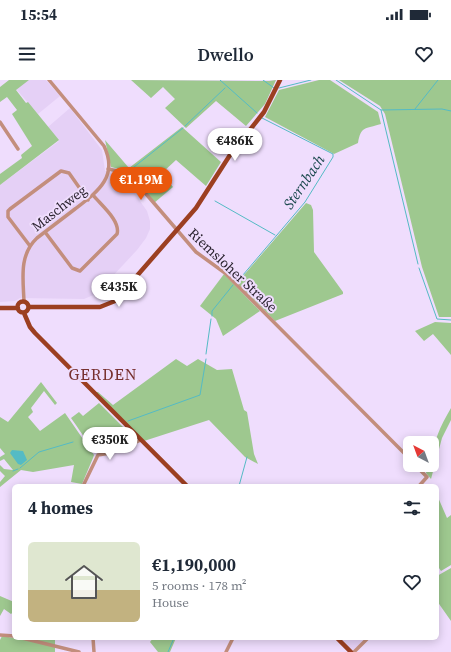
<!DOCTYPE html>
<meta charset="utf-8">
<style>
body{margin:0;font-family:"Source Serif 4",serif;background:#f2f2f3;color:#1f2937;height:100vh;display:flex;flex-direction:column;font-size:15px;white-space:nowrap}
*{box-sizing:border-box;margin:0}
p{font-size:13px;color:#747a83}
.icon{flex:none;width:22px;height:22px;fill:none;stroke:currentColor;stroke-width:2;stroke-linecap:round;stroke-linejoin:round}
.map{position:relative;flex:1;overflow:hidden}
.drawer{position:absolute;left:12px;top:404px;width:427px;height:156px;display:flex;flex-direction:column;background:#fff;border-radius:6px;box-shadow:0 2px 10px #0003}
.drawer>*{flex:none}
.needle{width:26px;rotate:319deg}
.controls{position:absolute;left:403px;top:356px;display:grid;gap:8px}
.controls a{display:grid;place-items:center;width:36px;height:36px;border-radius:6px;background:#fff;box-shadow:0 2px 10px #0003;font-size:20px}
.price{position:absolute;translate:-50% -34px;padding:0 9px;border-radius:14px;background:#fff;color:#222;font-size:13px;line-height:26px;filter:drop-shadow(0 1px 2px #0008)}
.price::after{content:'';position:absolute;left:50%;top:24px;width:12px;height:9px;margin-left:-6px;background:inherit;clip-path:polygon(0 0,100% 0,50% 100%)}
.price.on{background:#ea580c;color:#fff}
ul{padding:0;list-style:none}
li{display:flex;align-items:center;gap:12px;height:100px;padding:0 16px}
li+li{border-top:1px solid #e0e1e3}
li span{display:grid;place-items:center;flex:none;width:112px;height:80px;border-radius:6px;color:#555}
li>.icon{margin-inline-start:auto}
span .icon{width:48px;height:48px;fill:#fffc;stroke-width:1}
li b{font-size:17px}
h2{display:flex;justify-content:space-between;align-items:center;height:48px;padding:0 16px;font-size:17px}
.status{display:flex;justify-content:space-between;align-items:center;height:28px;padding:0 20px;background:#fff;direction:ltr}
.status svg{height:11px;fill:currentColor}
header{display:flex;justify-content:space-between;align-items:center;height:52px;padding:0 16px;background:#fff;font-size:18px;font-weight:600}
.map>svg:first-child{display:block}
.built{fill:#e5d0f6}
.green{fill:#9ec88f}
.water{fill:#54bbc5}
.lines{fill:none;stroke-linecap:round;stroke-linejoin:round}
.stream{stroke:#54bbc5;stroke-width:1}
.minor{stroke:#c38e7d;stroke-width:3.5}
.major{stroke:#9c3f21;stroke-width:4.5}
.labels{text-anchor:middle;stroke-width:4;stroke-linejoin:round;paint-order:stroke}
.street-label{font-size:14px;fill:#2a232f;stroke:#efddfd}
.water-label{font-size:15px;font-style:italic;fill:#1a484d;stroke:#efddfd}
.quarter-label{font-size:16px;letter-spacing:1px;fill:#77302f;stroke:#efddfd}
</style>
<div class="status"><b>15:54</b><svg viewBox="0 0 49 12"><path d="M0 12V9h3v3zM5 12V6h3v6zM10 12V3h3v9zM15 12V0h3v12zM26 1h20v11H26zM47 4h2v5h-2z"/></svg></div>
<header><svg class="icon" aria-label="menu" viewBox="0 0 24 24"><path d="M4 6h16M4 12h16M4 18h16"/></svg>Dwello<svg class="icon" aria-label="heart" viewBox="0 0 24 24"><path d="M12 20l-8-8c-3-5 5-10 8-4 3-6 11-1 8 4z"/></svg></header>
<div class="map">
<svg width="451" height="572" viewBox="0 0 451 572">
<rect width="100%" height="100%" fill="#efddfd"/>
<path class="built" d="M29,0H46L60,16L38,34L16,9Z
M70,28L102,70L105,91L121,94L147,131L150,141V149L146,158L137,170L96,214L84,219L20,218L15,221L0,222V105L59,61L48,47Z
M340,558H366L353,571Z"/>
<path class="green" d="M9,0H29L16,10L26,23L28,22L59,60L0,105V94L22,78L21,75L32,66L12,34L17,30L7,17L0,22V7Z
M131,0L269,1L276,0L265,24L246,46L216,21L186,48L165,28L175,19L163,7L151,18Z
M319,0H330L378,32L381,44C365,49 361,46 358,63L334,74L265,37L279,10Z
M339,0H451V237H439L422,187L385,34L380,26Z
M182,47L221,82L206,106L176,80L162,93L173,107L154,123L127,91L111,87L105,60L129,88Z
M306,123L311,125L313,130L314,172L343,212V214L275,241L237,203Z
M224,194L260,231L223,256L216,239L200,226Z
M435,242L451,243V275L433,254L424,261L415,251Z
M176,279L187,286L198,279L217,290L232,289L244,330L247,332L254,374L258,384L245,377L209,340L144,361L95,312H98L113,325Z
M41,302L57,323L55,325L44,311L31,328L33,332L28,337L40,351L65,333L94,375L93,378L82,404L71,402L74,385L33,392L21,390L0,407V402L5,396L0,391V385L4,389L13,390L4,379L0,381V377L5,374L0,368V337L8,342Z
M99,323L135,359L134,362C91,379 97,374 71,338L79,332L83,336Z
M451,328V340L442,358L431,399L426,393L428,385H432C432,363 440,347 451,328Z
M437,415L447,438L451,435V485L441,491L437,485Z
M451,488V541L437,521V496Z
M0,516L14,522V531L11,534L4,529L0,536Z
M2,556L14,558H55V572H0V560Z
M153,558H176L170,572H158L150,562Z"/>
<path class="water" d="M12,370L23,371L27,380L21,385L18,384L10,373Z"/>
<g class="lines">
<path class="stream" d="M220,0L257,33
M263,0L274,8
M336,0L381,30L442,29L451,31
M279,8L311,0
M415,29L438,0
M381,30L418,184
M185,46L225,8
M129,91L183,48
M215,121L275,155
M419,188L437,239L451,240
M237,202L305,122L333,77V74L262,38
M212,236V231L233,205
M206,274L211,239
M128,341L200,315L206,279
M20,388L39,372L73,362
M13,391L18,389
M239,406L247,377
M168,572L174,558"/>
<path class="minor" d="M0,42L18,69
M108,89L128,93L196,172L225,193L410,379
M45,152L72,188L80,191L117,154C121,141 101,125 93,115
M30,166L8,137V131L10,129L61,91L69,93L88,120
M24,221C23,198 19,175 37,158C50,148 62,139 75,129C97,112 119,97 104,66L49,0
M415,385L427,397L419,406
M83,406L98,375L110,373L141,360
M0,555L14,556
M22,558L79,572
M93,558L94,572
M226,572L233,558
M354,572L368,558"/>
<path class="major" d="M17.5 227a5.5 5.5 0 1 1 11 0a5.5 5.5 0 1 1-11 0Z
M29,227H100L115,221L196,128L230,75L264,32L280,0
M0,228H18
M24,233L30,247L35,253L187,406
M337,558L351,572"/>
</g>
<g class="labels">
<g class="street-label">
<text transform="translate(59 128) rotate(-38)" y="5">Maschweg</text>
<text transform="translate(233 190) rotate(43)" y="5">Riemsloher Straße</text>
</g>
<g class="water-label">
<text transform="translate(304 102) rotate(-56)" y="5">Sternbach</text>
</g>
<g class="quarter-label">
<text x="103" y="300">GERDEN</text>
</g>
</g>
</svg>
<div class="controls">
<a><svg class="needle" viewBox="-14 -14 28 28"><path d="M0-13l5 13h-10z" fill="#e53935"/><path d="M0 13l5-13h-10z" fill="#747a83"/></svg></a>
</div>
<b class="price" style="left:235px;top:82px">€486K</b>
<b class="price on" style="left:141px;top:121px">€1.19M</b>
<b class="price" style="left:119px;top:228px">€435K</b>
<b class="price" style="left:110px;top:381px">€350K</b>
<section class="drawer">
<h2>4 homes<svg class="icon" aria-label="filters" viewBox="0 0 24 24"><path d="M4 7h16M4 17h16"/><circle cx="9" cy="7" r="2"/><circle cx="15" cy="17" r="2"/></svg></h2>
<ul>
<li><span style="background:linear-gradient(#dfe7d0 60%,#c2b280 0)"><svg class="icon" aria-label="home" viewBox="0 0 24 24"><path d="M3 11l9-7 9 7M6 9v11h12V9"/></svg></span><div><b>€1,190,000</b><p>5 rooms · 178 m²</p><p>House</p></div><svg class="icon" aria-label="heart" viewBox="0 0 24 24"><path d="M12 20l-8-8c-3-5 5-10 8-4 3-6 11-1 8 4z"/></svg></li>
</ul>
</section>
</div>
